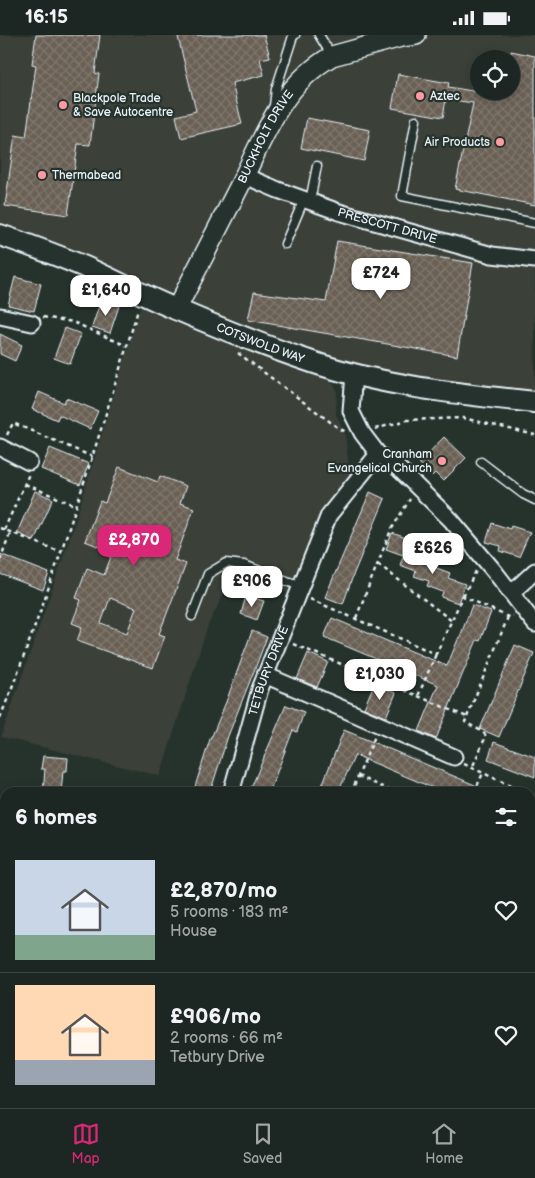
<!DOCTYPE html>
<meta charset="utf-8">
<style>
body{margin:0;font-family:"Balsamiq Sans",sans-serif;background:#29322f;color:#f1f3f6;height:100vh;display:flex;flex-direction:column;font-size:19px;white-space:nowrap}
*{box-sizing:border-box;margin:0}
p{font-size:16px;color:#a0a5a5}
.icon{flex:none;width:28px;height:28px;fill:none;stroke:currentColor;stroke-width:2;stroke-linecap:round;stroke-linejoin:round}
.map{position:relative;flex:1;overflow:hidden}
.sheet{position:absolute;left:0px;top:752px;width:535px;height:321px;display:flex;flex-direction:column;background:#1c2622;border-radius:15px 15px 0 0;box-shadow:0 2px 12px #0003,0 0 0 1px #3a4340}
.sheet>*{flex:none}
.tools{position:absolute;left:470px;top:15px;display:grid;gap:10px}
.tools a{display:grid;place-items:center;width:50px;height:50px;border-radius:50%;background:#1c2622;box-shadow:0 2px 12px #0003,0 0 0 1px #3a4340;font-size:25px}
.price{position:absolute;translate:-50% -42px;padding:0 11px;border-radius:10px;background:#fff;color:#222;font-size:16px;line-height:32px;filter:drop-shadow(0 1px 2px #0008)}
.price::after{content:'';position:absolute;left:50%;top:30px;width:15px;height:11px;margin-left:-8px;background:inherit;clip-path:polygon(0 0,100% 0,50% 100%)}
.price.selected{background:#db2777;color:#fff}
ul{padding:0;list-style:none}
li{display:flex;align-items:center;gap:15px;height:125px;padding:0 15px}
li+li{border-top:1px solid #3a4340}
li span{display:grid;place-items:center;flex:none;width:140px;height:100px;border-radius:0px;color:#555}
li>.icon{margin-inline-start:auto}
span .icon{width:60px;height:60px;fill:#fffc;stroke-width:1}
li b{font-size:21px}
h2{display:flex;justify-content:space-between;align-items:center;height:60px;padding:0 15px;font-size:21px}
.status{display:flex;justify-content:space-between;align-items:center;height:35px;padding:0 25px;background:#1c2622;direction:ltr}
.status svg{height:14px;fill:currentColor}
.tabs{display:flex;justify-content:space-around;align-items:center;height:70px;border-top:1px solid #3a4340;background:#1c2622;font-size:14px;color:#a0a5a5}
.tabs a{display:grid;justify-items:center;gap:2px}
.tabs .selected{color:#db2777}
.map>svg:first-child{display:block}
.built{fill:#3a4039;fill-rule:evenodd}
.building{fill:url(#building-cross-hatch);stroke:#e8f1f8;fill-rule:evenodd}
.lines{fill:none;stroke-linecap:round;stroke-linejoin:round}
.service-casing{stroke:#e8f1f8;stroke-width:11}
.minor-casing{stroke:#e8f1f8;stroke-width:19}
.tertiary-casing{stroke:#e8f1f8;stroke-width:22}
.secondary-casing{stroke:#e8f1f8;stroke-width:24}
.path{stroke:#e8f1f8;stroke-width:2.5;stroke-dasharray:4 4;stroke-linecap:butt}
.service{stroke:#26332d;stroke-width:8}
.minor{stroke:#26332d;stroke-width:15}
.tertiary{stroke:#26332d;stroke-width:19}
.secondary{stroke:#26332d;stroke-width:20}
.poi-dot{fill:#ff9aa2;stroke:#26332d;stroke-width:2}
.labels{text-anchor:middle;stroke-width:4.5;stroke-linejoin:round;paint-order:stroke}
.poi-label{font-size:12px;fill:#e8f1f8;stroke:#26332d;text-anchor:start}
.street-label{font-size:12px;fill:#e8f1f8;stroke:#26332d}
</style>
<div class="status"><b>16:15</b><svg viewBox="0 0 49 12"><path d="M0 12V9h3v3zM5 12V6h3v6zM10 12V3h3v9zM15 12V0h3v12zM26 1h20v11H26zM47 4h2v5h-2z"/></svg></div>
<div class="map">
<svg width="535" height="1073" viewBox="0 0 535 1073">
<defs>
<pattern id="building-cross-hatch" width="8" height="8" patternUnits="userSpaceOnUse" patternTransform="scale(1.25)"><rect width="8" height="8" fill="#6a6054"/><path d="M0 0l8 8M0 8l8-8" fill="none" stroke="#7f776d"/></pattern>
</defs>
<rect width="100%" height="100%" fill="#26332d"/>
<filter id="ink" filterUnits="userSpaceOnUse"><feTurbulence type="fractalNoise" baseFrequency=".02" numOctaves="2"/><feDisplacementMap in="SourceGraphic" scale="10" xChannelSelector="R" yChannelSelector="G"/><feConvolveMatrix kernelMatrix="1 2 1 2 8 2 1 2 1" color-interpolation-filters="sRGB"/></filter>
<g filter="url(#ink)">
<path class="built" d="M0,0H535V361L420,344L360,331L267,303L0,192ZM479,24H511V56H479Z
M142,267L287,328L329,343L337,355L336,379L345,399L350,440L325,473L288,558L234,539L208,590L160,741L1,702L73,494Z"/>
<path class="building" d="M36,0H100L95,38L99,39L90,110L78,109L68,180L5,171L15,100L26,102L36,30L32,29Z
M188,0H264L270,22L260,24L264,40L232,48L242,89L181,103L176,81L196,76L178,2Z
M511,16L535,21V170L455,154L473,68L446,64L443,82L392,73L398,39L449,48L448,52L497,60V56H511Z
M307,83L370,95L364,126L301,113Z
M337,206L473,228L457,321L248,285L254,257L326,267Z
M15,242L41,249L34,276L8,270Z
M101,265L119,271L110,298L92,292Z
M65,293L81,299L70,329L54,323Z
M0,299L22,310L15,326L0,319Z
M39,357L64,368L66,363L98,376L90,394L59,380L57,385L32,374Z
M444,402L466,423L443,446L435,438L432,441L419,428Z
M50,413L89,429L80,450L41,434Z
M119,432L158,447L160,441L186,451L180,468L194,473L175,525L186,529L159,599L165,601L153,633L77,606L82,592L72,588L81,565L76,563L87,533L104,540L113,517L85,506L100,466L105,468ZM110,563L136,573L127,598L101,588Z
M35,456L53,464L34,506L17,498Z
M370,457L385,464L354,538L343,569L325,562Z
M492,488L510,494L511,491L530,497L519,522L500,516L501,511L486,507Z
M392,498L409,504L403,520L386,514Z
M406,513L422,519L421,522L436,527L434,532L450,538L448,543L465,549L458,568L441,562L443,557L427,551L429,546L414,541L416,536L400,530Z
M0,519L49,538L43,555L0,539Z
M246,561L264,566L257,585L241,579Z
M472,570L491,577L480,606L477,605L463,638L436,704L419,696L438,650L324,602L332,583L447,631L459,602H460Z
M252,596L267,602L256,631L228,701L210,758H193L211,701H212L226,667Z
M515,610L534,618L499,702L480,694Z
M308,618L328,627L317,652L297,644Z
M374,649L396,658L386,682L364,673Z
M286,670L304,677L297,697L293,695L269,758H249Z
M344,695L475,750L472,758H445L355,720L338,758H319Z
M494,707L535,722V742L488,724Z
M43,721L68,723L67,736H63L61,758H43L45,734H41Z"/>
<g class="lines">
<g class="service-casing">
<path id="service" d="M319,0L332,21
M274,71L276,54L293,1L295,0
M416,85L402,161L535,188
M310,166L317,131
M285,209L304,164
M481,427L523,459L535,465
M192,581L208,539L226,528L244,530L300,551"/>
</g>
<g class="minor-casing">
<g id="minor">
<path id="s1" d="M245,141L278,155L339,177L492,220L535,225"/>
<path d="M0,281L32,288"/>
<path d="M354,339L351,376L362,398L378,419L397,432L451,485L495,537L535,589"/>
<path d="M0,412L29,427"/>
<path d="M510,557L520,550L535,536"/>
<path d="M265,640L454,722"/>
<path id="s2" d="M231,758L260,654L329,480L378,419"/>
<path d="M530,880L535,879"/>
<path d="M4,947L5,932"/>
<path d="M211,1069L212,1073"/>
<path d="M397,1069V1073"/>
</g>
</g>
<g class="tertiary-casing">
<g id="tertiary">
<path id="s3" d="M176,275C197,234 218,193 239,152C264,102 280,51 332,21L401,2L416,0"/>
</g>
</g>
<g class="secondary-casing">
<g id="secondary">
<path id="s4" d="M0,200C29,210 57,220 85,232C116,246 146,262 178,275C222,294 267,312 312,327C383,351 460,359 535,367"/>
</g>
</g>
<path class="path" d="M43,282L73,287L127,311
M238,318L337,392L346,397
M375,394L407,385L463,383L535,400
M7,400L13,388L93,422
M25,449L77,471
M0,493L61,517
M4,495L29,439
M0,525L10,498
M378,529L452,586
M463,561L476,536
M310,564L436,619L463,561L508,582L513,580
M356,583L391,495L410,464
M293,609L418,661L436,619
M418,661L467,682L465,687L483,697L486,701L472,733
M467,682L508,582
M0,683C53,550 96,412 138,275
M464,729L526,758
M358,741L396,758
M351,758L375,701
M474,758L483,738
M530,759L535,762
M530,797L535,785
M530,833L535,835
M0,841L5,844
M352,1073V1069"/>
<use href="#service" class="service"/>
<use href="#minor" class="minor"/>
<use href="#tertiary" class="tertiary"/>
<use href="#secondary" class="secondary"/>
</g>
</g>
<g class="poi-dot">
<circle cx="420" cy="61" r="5"/>
<circle cx="63" cy="70" r="5"/>
<circle cx="500" cy="107" r="5"/>
<circle cx="42" cy="140" r="5"/>
<circle cx="442" cy="426" r="5"/>
</g>
<g class="labels">
<g class="poi-label">
<text x="430" y="65">Aztec</text>
<text x="73" y="67">Blackpole Trade<tspan x="73" dy="14">&amp; Save Autocentre</tspan></text>
<text x="490" y="111" text-anchor="end">Air Products</text>
<text x="52" y="144">Thermabead</text>
<text x="432" y="423" text-anchor="end">Cranham<tspan x="432" dy="14">Evangelical Church</tspan></text>
</g>
<g class="street-label">
<text dy="4" stroke="none"><textPath href="#s3" startOffset="195">BUCKHOLT DRIVE</textPath></text>
<text dy="4" stroke="none"><textPath href="#s1" startOffset="151">PRESCOTT DRIVE</textPath></text>
<text dy="4" stroke="none"><textPath href="#s4" startOffset="282">COTSWOLD WAY</textPath></text>
<text dy="4" stroke="none"><textPath href="#s2" startOffset="128">TETBURY DRIVE</textPath></text>
</g>
</g>
</svg>
<div class="tools">
<a><svg class="icon" aria-label="locate" viewBox="0 0 24 24"><circle cx="12" cy="12" r="6"/><path d="M12 2v4M12 18v4M2 12h4M18 12h4"/></svg></a>
</div>
<b class="price" style="left:381px;top:265px">£724</b>
<b class="price" style="left:106px;top:282px">£1,640</b>
<b class="price selected" style="left:134px;top:532px">£2,870</b>
<b class="price" style="left:433px;top:540px">£626</b>
<b class="price" style="left:252px;top:573px">£906</b>
<b class="price" style="left:380px;top:666px">£1,030</b>
<section class="sheet">
<h2>6 homes<svg class="icon" aria-label="filters" viewBox="0 0 24 24"><path d="M4 7h16M4 17h16"/><circle cx="9" cy="7" r="2"/><circle cx="15" cy="17" r="2"/></svg></h2>
<ul>
<li><span style="background:linear-gradient(#c9d6e8 75%,#7fa58c 0)"><svg class="icon" aria-label="home" viewBox="0 0 24 24"><path d="M3 11l9-7 9 7M6 9v11h12V9"/></svg></span><div><b>£2,870/mo</b><p>5 rooms · 183 m²</p><p>House</p></div><svg class="icon" aria-label="heart" viewBox="0 0 24 24"><path d="M12 20l-8-8c-3-5 5-10 8-4 3-6 11-1 8 4z"/></svg></li>
<li><span style="background:linear-gradient(#ffd9b3 75%,#9aa5b1 0)"><svg class="icon" aria-label="home" viewBox="0 0 24 24"><path d="M3 11l9-7 9 7M6 9v11h12V9"/></svg></span><div><b>£906/mo</b><p>2 rooms · 66 m²</p><p>Tetbury Drive</p></div><svg class="icon" aria-label="heart" viewBox="0 0 24 24"><path d="M12 20l-8-8c-3-5 5-10 8-4 3-6 11-1 8 4z"/></svg></li>
</ul>
</section>
</div>
<nav class="tabs">
<a class="selected"><svg class="icon" aria-label="map" viewBox="0 0 24 24"><path d="M3 6l6-2 6 2 6-2v14l-6 2-6-2-6 2zM9 4v14M15 6v14"/></svg>Map</a>
<a><svg class="icon" aria-label="saved" viewBox="0 0 24 24"><path d="M7 4h10v16l-5-4-5 4z"/></svg>Saved</a>
<a><svg class="icon" aria-label="home" viewBox="0 0 24 24"><path d="M3 11l9-7 9 7M6 9v11h12V9"/></svg>Home</a>
</nav>
